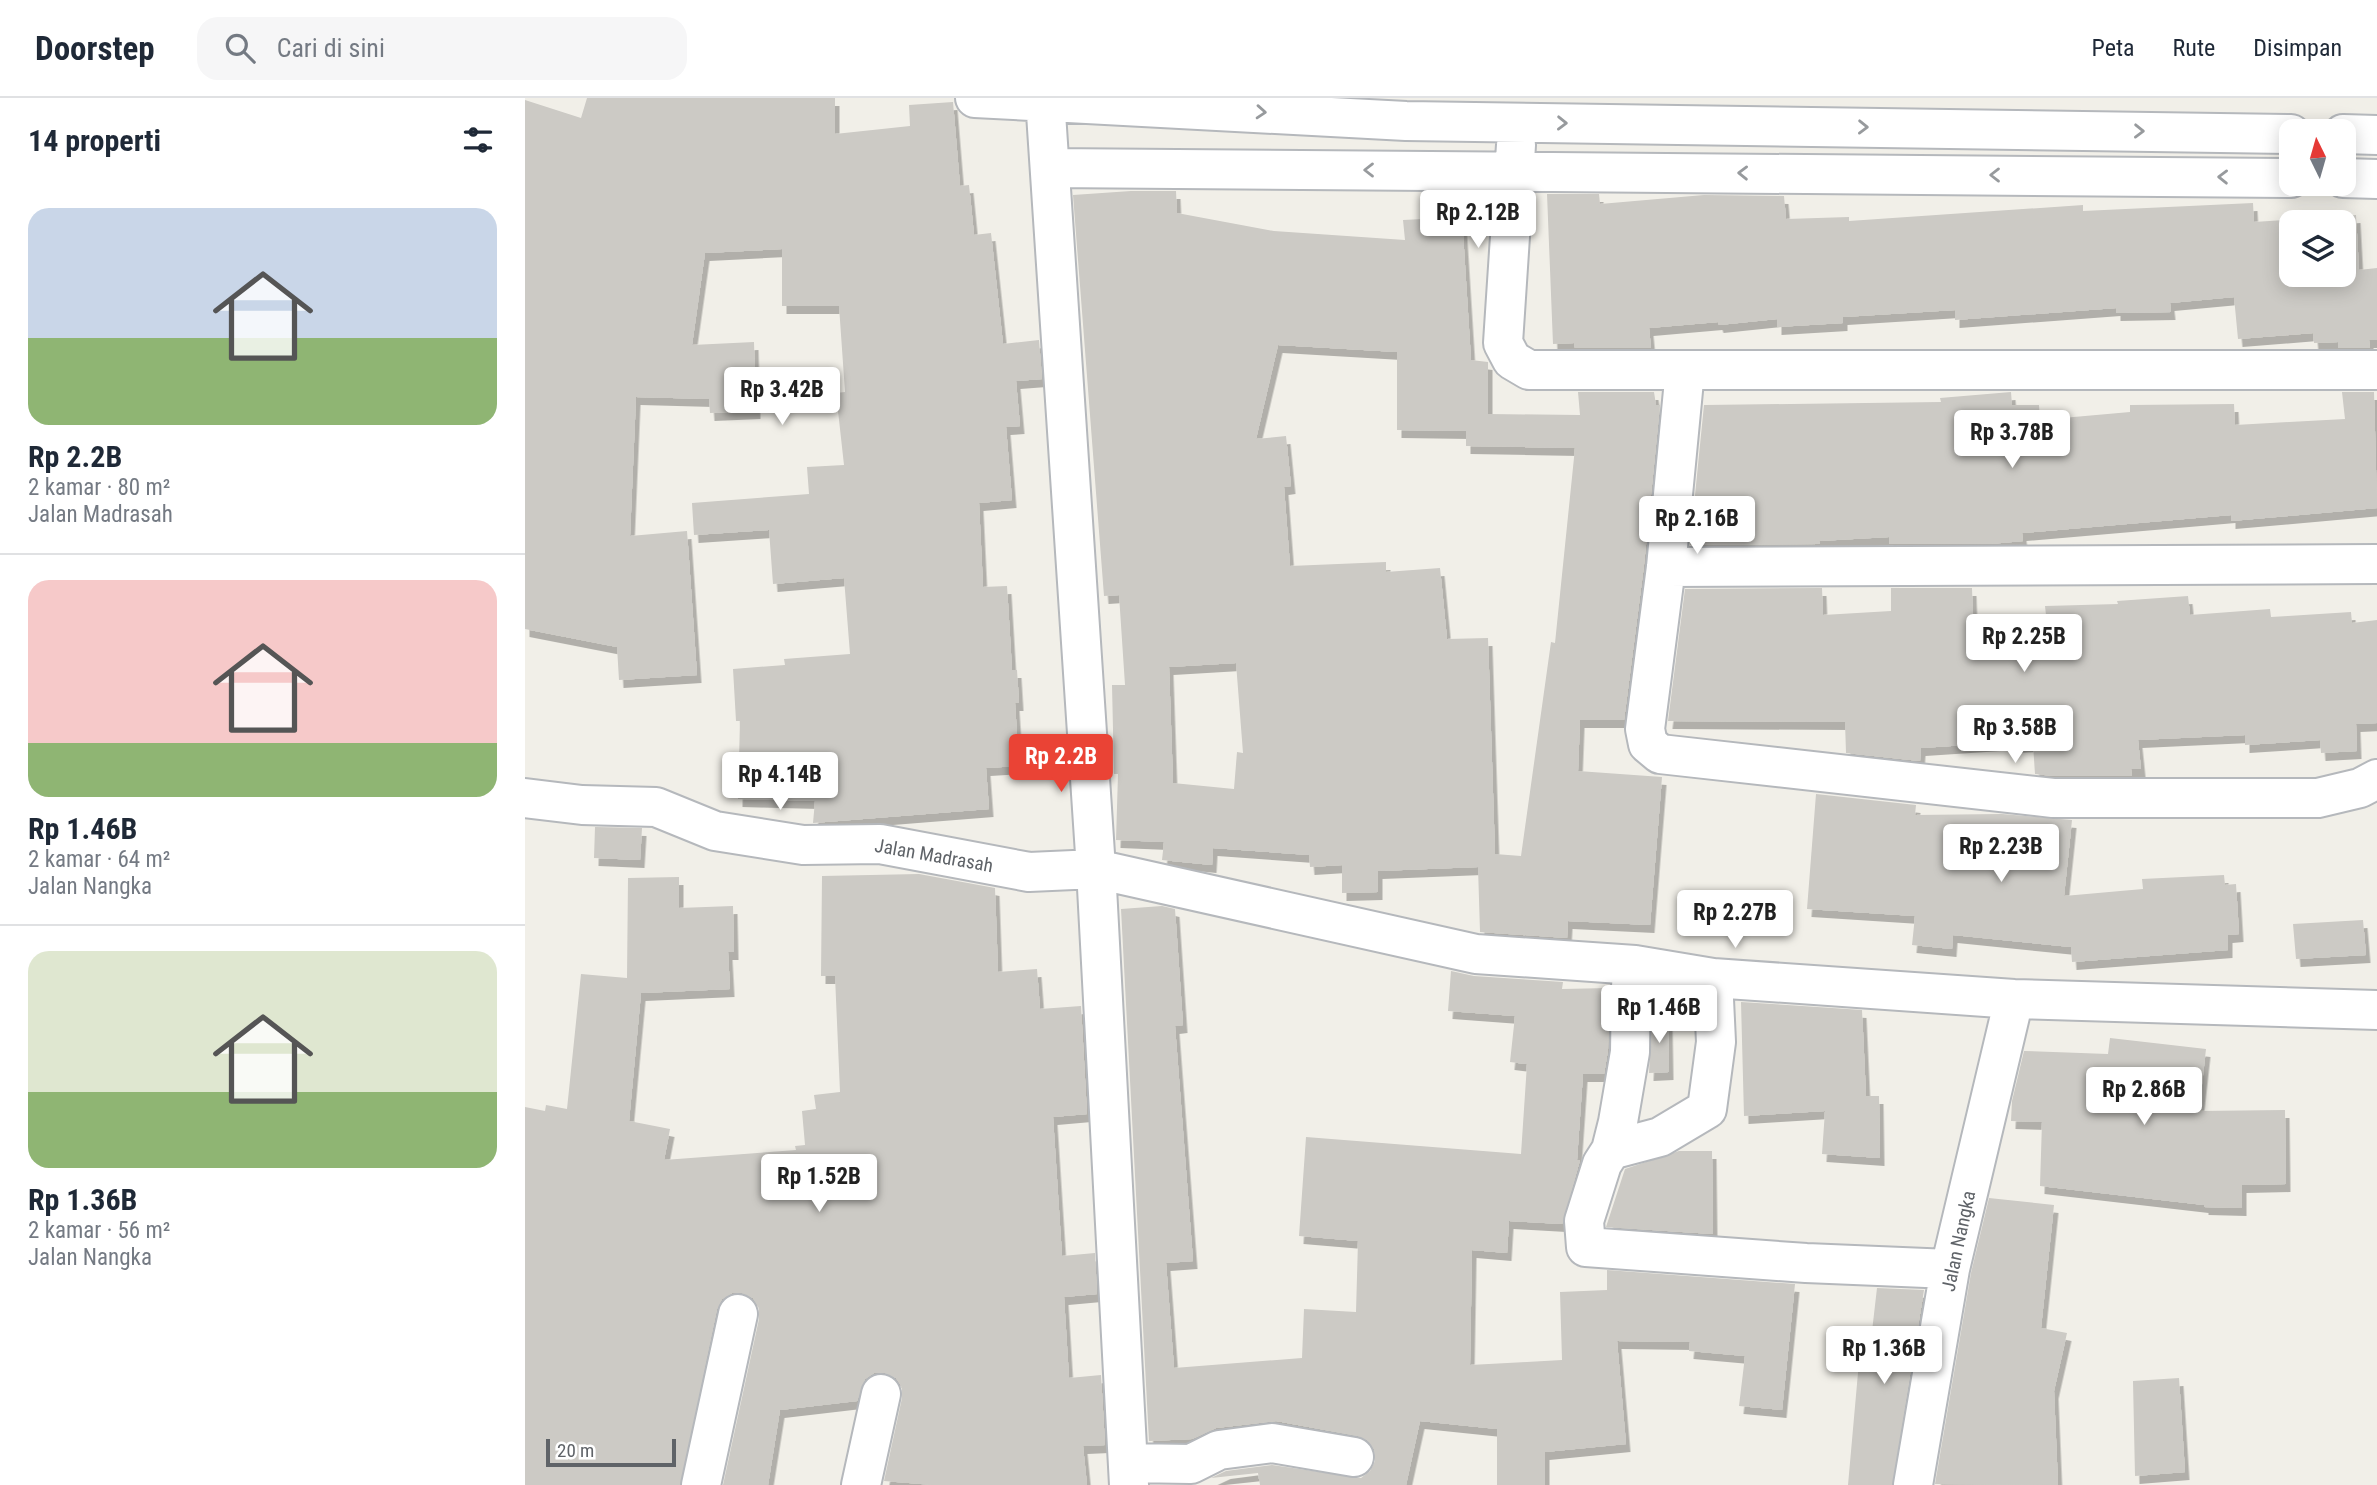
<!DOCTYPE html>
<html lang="id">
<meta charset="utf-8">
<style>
body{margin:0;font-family:"Roboto Condensed",sans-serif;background:#f6f6f7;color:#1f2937;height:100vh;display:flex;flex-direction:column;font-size:26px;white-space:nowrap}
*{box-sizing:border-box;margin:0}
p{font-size:23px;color:#747a83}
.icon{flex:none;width:38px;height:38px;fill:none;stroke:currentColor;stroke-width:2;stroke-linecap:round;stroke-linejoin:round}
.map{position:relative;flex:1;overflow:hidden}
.side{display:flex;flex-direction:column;background:#fff;width:525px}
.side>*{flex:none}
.needle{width:46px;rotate:355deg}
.fabs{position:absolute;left:1754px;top:21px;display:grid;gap:14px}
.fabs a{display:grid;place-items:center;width:77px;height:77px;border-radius:14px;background:#fff;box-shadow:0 4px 18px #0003;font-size:35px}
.scale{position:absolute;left:21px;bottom:18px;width:130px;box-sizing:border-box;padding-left:7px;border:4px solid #5f6368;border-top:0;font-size:19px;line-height:24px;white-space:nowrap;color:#5f6368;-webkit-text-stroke:5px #fff;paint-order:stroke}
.price{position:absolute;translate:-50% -60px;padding:0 16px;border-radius:7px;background:#fff;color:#222;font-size:23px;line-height:46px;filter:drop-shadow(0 2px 4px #0008)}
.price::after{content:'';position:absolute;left:50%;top:42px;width:21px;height:16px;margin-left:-10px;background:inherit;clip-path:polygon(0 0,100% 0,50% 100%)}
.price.on{background:#ea4335;color:#fff}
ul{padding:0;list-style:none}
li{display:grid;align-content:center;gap:14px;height:371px;padding:0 28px}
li+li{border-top:2px solid #e0e1e3}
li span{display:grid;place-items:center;height:217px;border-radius:21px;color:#555}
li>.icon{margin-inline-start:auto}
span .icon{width:126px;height:126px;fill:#fffc;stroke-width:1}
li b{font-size:30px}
h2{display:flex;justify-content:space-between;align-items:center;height:84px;padding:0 28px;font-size:30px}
header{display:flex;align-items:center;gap:42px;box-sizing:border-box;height:98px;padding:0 35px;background:#fff;border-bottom:2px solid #e0e1e3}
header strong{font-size:33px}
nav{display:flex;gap:38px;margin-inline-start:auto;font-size:24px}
.search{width:490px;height:63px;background:#f6f6f7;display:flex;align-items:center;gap:18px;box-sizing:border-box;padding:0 24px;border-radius:21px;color:#747a83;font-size:26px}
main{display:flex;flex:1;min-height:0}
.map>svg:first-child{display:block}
.building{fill:#cccac5;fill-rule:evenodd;filter:url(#shadow)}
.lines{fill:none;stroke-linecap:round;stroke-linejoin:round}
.minor-casing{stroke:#b5b8bc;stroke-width:42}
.minor{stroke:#fff;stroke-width:38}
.oneway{stroke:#979a9d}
.labels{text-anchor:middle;stroke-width:7;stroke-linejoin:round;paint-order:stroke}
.street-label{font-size:19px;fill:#5f6368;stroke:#fff}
</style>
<header>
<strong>Doorstep</strong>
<div class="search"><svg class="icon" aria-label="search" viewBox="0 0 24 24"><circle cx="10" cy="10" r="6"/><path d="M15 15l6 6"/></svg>Cari di sini</div>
<nav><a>Peta</a><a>Rute</a><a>Disimpan</a></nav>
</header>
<main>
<section class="side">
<h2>14 properti<svg class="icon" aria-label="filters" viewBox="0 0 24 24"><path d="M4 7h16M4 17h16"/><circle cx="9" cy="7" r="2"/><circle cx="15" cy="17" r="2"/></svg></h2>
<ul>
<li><span style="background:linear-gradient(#c9d6e8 60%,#8fb573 0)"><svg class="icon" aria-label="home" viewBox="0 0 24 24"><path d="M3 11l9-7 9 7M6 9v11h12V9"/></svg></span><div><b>Rp 2.2B</b><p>2 kamar · 80 m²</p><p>Jalan Madrasah</p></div></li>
<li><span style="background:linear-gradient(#f6c9c9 75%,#8fb573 0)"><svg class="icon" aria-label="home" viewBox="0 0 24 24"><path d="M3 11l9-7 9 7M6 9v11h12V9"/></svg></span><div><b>Rp 1.46B</b><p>2 kamar · 64 m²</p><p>Jalan Nangka</p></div></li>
<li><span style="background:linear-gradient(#dfe7d0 65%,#8fb573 0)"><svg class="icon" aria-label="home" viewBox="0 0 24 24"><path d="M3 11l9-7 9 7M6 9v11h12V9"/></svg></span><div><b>Rp 1.36B</b><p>2 kamar · 56 m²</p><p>Jalan Nangka</p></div></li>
</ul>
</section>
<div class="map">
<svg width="1852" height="1387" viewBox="0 0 1852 1387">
<defs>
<filter id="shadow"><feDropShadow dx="4.5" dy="8" stdDeviation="0" flood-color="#0004"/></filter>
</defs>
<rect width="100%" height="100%" fill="#f1efe8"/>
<path class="building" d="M62,0H310V36L385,28L384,7L428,4L435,88L444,87L449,137L466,135L478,246L514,242L517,281L491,283L495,328L481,329L487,402L454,405L458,489L482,488L487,572H492L494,605H490L494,668L461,670L464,711L288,725L290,703L213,701L215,623H211L208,571L260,567L259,561L325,556L319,480L248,486L244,432L169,437L167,405L284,396L282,369L319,367L311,295L320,294L314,208H257V151L180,155L167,247L229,244L231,313L185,315L184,301L111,299L105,438L162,433L172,577L94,582L92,549L0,531V2L56,20Z
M606,93H651L652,115L749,133L880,142L878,122L937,119L946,262L963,264V316L1055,317L1053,294H1129L1131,307H1135L1119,467L1099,622H1055L1053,673L1137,679L1125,827L1043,823L1042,840L955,834L953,769L853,773V794L817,795V767L785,769L784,757L688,750L687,767L637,762L639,744L591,742L593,676H589L587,587H600L594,497L579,498L548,97ZM753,247L872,254V332L941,333V348L1050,350L1030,545L1026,544L996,758L970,756L963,540L922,541L915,470L861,474V464L765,468L759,389L766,388L761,338L731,341ZM711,565L718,655L712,654L709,691L648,685L644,569Z
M1022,96H1074L1075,106L1179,97L1259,98L1261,121L1324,119V123L1558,107V113L1728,105L1729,124L1831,117L1834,172L1852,170V242H1844L1845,250H1813V244L1789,245L1788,235L1713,241L1709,199L1645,205L1646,214L1591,215V210L1430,222V212L1318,219V225L1252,229V221L1194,227L1193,224L1124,230L1126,250H1050L1049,245L1028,246ZM1766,124H1818V177H1766Z
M1486,294L1487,307H1514L1515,322L1605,314V307L1709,306L1710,327L1820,321L1817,294H1849L1852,410L1706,423V417L1497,435L1498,443L1465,446H1364V439L1294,443L1295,446L1165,447L1179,307L1416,304L1415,300Z
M1297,490L1298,517L1366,513V490H1447L1448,520L1521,517L1520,508L1593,506L1592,503L1663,498L1665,517L1745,511L1746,519L1826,514L1827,525L1852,522V625L1831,626L1832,653L1796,655L1795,642L1720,647V637L1613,642L1616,671H1606L1607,678H1529L1510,676L1508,646L1487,647V644L1396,650L1395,663L1321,655L1320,624L1143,623L1160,491Z
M1291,696L1391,707L1390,717L1477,716L1547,722L1539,798L1618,791L1617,781L1699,777L1700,787L1711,786L1714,836L1703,837V852L1547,864L1546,849L1428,837L1427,851L1387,847L1390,818L1282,811Z
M70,729L117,730L115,762L69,760Z
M394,776L470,790L473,874L512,871L515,911L556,908L562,1016L528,1019L537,1158L570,1155L572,1196L539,1199L544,1280L576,1277L580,1347L558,1348L562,1387H409L359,1383L377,1300V1289L371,1280L360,1275H349L340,1281L332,1303L255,1312L243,1387H198L234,1221V1210L228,1200L217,1195H207L197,1201L192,1211L155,1387H0V1009L20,1013L21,1007L42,1011L56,876L102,880L103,780L154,779V810L208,808L209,854H203L205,891L116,895L104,1023L145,1031L139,1062L271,1052L270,1048L280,1047L277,1013L291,1011L289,997L315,994L310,878H296L297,778Z
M637,808L650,811L658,927L650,928L668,1163L641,1165L649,1270L777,1260L779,1211L831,1214L833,1143L774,1138L781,1039L996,1056L1002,966L985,964L990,918L923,913L926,873L949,878L1038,884L1037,891L1084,890L1083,952L1079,976H1058L1052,1062H1055L1037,1126L984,1123L982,1155L947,1152L945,1267L1037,1262L1035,1194L1082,1192V1172L1270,1186L1257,1312L1214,1308L1220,1258L1164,1253L1165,1244L1092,1243L1101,1346L1020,1354V1387H972V1331L895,1323L881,1387H735L733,1375L686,1380L701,1373L747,1367L836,1380L845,1373L850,1363L849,1351L842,1342L833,1338L751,1323L691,1330L667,1341L624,1343L596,811Z
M1838,822L1841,857L1771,861L1768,826Z
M1216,904L1337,912L1341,998H1354L1355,1060L1297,1056L1300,1013L1219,1018Z
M1127,918H1143L1144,974L1124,975Z
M1585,940L1681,951L1674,1013L1760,1012L1761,1086L1717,1087V1110L1679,1109V1107L1515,1088L1517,1024L1486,1023L1487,1003L1499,953L1583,956Z
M1154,1053H1187L1188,1136L1081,1129L1100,1071Z
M1464,1100L1529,1107L1516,1230L1542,1235L1529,1293L1533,1387L1410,1386L1446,1175Z
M1352,1190L1399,1192L1367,1387H1323L1336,1241L1346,1242Z
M1654,1280L1660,1374L1610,1378L1608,1283Z"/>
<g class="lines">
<g class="minor-casing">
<path id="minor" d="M450,0L881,23L1766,36
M520,0L571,771L604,1387
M1818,36L1852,37
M991,47L978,245L987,262L1004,272H1852
M525,70L1766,80
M1818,80L1852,81
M1160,272L1141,469L1120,631L1123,646L1135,656L1528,700H1793L1835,690L1852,681
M1141,469L1852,466
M0,700L57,707L131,709L190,733L278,747L355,746L504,774L571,771L951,856L1110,867L1188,880L1489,901L1852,912
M1110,867L1106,888L1105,954L1093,1024L1086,1052L1077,1066L1059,1123L1061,1149L1281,1165L1425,1171
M1086,1052L1135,1039L1182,1011L1191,944L1188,880
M603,1365L666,1366L694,1352L747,1345L829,1359
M176,1387L213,1216
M336,1387L356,1296
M1388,1387L1425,1171L1489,901"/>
</g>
<use href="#minor" class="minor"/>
</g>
<defs><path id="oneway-chevron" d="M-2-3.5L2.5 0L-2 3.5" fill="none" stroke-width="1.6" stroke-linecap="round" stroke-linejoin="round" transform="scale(1.75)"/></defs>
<g class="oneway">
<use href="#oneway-chevron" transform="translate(736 14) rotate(4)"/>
<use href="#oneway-chevron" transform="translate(1037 25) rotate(1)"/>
<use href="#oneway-chevron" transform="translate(1338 29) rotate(1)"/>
<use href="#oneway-chevron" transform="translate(1614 33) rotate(1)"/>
<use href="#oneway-chevron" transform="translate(844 72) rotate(-180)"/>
<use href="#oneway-chevron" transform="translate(1218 75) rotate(-179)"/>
<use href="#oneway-chevron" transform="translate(1470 77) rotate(-180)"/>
<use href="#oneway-chevron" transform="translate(1698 79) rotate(-179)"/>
</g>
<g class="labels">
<g class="street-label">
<text transform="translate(409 757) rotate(10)" y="7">Jalan Madrasah</text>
<text transform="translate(1433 1143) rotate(-78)" y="7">Jalan Nangka</text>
</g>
</g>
</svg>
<div class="fabs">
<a><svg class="needle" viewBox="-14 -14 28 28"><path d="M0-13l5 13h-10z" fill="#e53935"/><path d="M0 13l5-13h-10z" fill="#747a83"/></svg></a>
<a><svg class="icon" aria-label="layers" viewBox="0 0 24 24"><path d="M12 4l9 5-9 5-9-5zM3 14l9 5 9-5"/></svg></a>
</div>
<div class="scale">20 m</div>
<b class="price" style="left:953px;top:152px">Rp 2.12B</b>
<b class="price" style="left:257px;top:329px">Rp 3.42B</b>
<b class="price" style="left:1487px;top:372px">Rp 3.78B</b>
<b class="price" style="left:1172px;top:458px">Rp 2.16B</b>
<b class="price" style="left:1499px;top:576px">Rp 2.25B</b>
<b class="price" style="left:1490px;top:667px">Rp 3.58B</b>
<b class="price on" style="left:536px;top:696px">Rp 2.2B</b>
<b class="price" style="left:255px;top:714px">Rp 4.14B</b>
<b class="price" style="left:1476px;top:786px">Rp 2.23B</b>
<b class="price" style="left:1210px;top:852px">Rp 2.27B</b>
<b class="price" style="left:1134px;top:947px">Rp 1.46B</b>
<b class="price" style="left:1619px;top:1029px">Rp 2.86B</b>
<b class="price" style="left:294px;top:1116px">Rp 1.52B</b>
<b class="price" style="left:1359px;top:1288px">Rp 1.36B</b>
</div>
</main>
